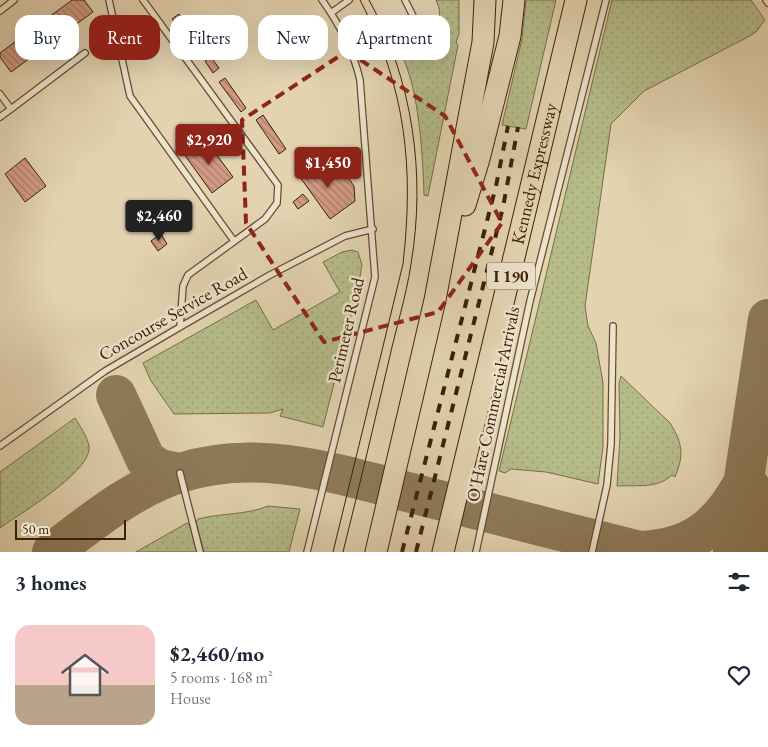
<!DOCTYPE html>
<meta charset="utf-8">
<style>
body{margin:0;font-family:"EB Garamond",serif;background:#f6f6f7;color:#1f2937;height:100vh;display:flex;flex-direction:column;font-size:19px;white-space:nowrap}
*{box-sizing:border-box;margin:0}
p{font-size:16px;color:#747a83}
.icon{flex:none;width:28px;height:28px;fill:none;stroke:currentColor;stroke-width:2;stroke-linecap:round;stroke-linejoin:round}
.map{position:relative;height:552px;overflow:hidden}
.side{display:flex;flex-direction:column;background:#fff;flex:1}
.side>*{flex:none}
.hud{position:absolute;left:15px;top:15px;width:500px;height:45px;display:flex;gap:10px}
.scale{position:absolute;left:15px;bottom:12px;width:111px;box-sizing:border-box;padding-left:5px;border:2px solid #3a2004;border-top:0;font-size:14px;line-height:18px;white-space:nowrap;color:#3a2004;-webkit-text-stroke:4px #ede2cc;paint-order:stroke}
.price{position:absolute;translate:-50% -42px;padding:0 11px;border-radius:5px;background:#8f2418;color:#fff;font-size:16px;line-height:32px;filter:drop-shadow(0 1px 2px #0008)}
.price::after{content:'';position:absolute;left:50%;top:30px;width:15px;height:11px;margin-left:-8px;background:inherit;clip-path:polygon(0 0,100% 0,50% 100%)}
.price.active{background:#222;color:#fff}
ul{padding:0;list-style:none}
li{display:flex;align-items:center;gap:15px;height:125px;padding:0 15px}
li span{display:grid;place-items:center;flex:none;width:140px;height:100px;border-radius:15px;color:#555}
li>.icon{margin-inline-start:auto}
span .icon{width:60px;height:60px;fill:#fffc;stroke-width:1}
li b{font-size:21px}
h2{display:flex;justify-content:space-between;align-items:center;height:60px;padding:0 15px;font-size:21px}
.tag{padding:0 18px;border-radius:15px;background:#fff;box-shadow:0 5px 20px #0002;font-size:18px;line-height:45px}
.tag.active{background:#8f2418;color:#fff}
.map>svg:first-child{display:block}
.green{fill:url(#green-dots);stroke:#786e47}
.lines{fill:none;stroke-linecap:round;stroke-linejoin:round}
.taxiway{stroke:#8e7a5a;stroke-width:40}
.building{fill:url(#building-back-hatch);stroke:#3a2004}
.lane-casing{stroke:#644d2f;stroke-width:8}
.highway-casing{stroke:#3a2004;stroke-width:23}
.lane{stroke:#ede2cc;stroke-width:5.5}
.highway{stroke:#e3d3b1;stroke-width:21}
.tram{stroke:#3a2004;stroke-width:1}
.rail{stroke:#3a2004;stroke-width:4;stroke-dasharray:9 9;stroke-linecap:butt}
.marked{fill:none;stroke:#8f2418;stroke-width:4;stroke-dasharray:10 6;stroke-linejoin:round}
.labels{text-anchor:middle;stroke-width:5;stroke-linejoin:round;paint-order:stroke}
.shield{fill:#ede2cc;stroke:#705a40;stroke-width:1}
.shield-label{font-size:16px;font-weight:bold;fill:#3a2004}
.street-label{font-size:18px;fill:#3a2004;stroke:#ede2cc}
</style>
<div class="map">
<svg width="768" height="552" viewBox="0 0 768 552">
<defs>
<pattern id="green-dots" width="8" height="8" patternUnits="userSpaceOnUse" patternTransform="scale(1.25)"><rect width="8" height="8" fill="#b5bc8a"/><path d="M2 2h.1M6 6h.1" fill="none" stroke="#9ca175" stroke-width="1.8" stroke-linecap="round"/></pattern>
<pattern id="building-back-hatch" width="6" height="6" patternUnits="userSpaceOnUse" patternTransform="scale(1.25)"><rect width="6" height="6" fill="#d29a84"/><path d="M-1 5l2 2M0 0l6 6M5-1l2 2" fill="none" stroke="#ab7d6a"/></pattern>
</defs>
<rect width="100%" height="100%" fill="#e3d3b1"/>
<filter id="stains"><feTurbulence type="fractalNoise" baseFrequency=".004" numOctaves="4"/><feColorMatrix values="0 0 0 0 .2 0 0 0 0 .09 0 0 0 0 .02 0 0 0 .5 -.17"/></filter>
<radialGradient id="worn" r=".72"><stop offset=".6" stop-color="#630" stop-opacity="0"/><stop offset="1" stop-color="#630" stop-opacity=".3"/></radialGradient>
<path class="green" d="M436,0H459V34L456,42L458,45L428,196L424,195C423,157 419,87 401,54C420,42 450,28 436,0Z
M526,0H556L526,129L502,125L522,39Z
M612,0H751L765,20L756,32L746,38L644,91L611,124L585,306L588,326L596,343L603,383V447L598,484L546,472L511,469L505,473L499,471Z
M352,250L358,252L362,265L358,288L323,427L280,416L283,409L270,413L174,414L151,381L143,363L256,300L273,330L340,292L323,262L342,252Z
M621,376L670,423C683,444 684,455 675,477L672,475C658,489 635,485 617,486L620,436L619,383Z
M75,418C80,426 87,436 89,446C93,471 19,514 0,528V472Z
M268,506L300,509L289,552H204L196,522L198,519C221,513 247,515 268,506Z
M187,523L190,526L197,552H136Z"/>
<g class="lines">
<path class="taxiway" d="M116,395L146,460L160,469L180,473
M751,488L755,518L767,552
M640,551C691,549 718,528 742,485
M52,552C91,523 132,488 180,473C265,445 351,479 435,499C504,517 574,534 643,552
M733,552L768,319"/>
</g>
<path class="building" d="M72,0H84L93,12L11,72L0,57V53Z
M179,14L202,47L196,51L172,19Z
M211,57L219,68L213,73L205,61Z
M225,78L246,108L241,112L219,82Z
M263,115L286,149L279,154L256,120Z
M205,139L233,177L212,193L184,154Z
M25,158L46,186L25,202L5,174Z
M315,160L331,181L344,172L354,186L355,201L330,219L297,173Z
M303,194L309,201L298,209L293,202Z
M161,234L167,244L158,251L151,241Z"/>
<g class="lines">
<g class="lane-casing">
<path id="lane" d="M109,0L130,96L234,241
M143,0L278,185L277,203L265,219L188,275L183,286L180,327
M405,0L416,22
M766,0L768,3
M0,11L14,0
M331,13L349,0
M0,94L11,109L85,53
M0,117L11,109
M0,446L105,371L180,327L270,275L345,236L373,229
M180,473L200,552
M307,552L375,277L360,80C353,50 340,25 322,0
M476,552L530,301L606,0
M592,552L607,485L611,444L613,326"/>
</g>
<g class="highway-casing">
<g id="highway">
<path d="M465,205L479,159L510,36L514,0"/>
<path d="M376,552L435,300L483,42L485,0"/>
<path id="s1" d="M443,552L576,0"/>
</g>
</g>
<use href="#lane" class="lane"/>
<use href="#highway" class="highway"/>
<path class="tram" d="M333,552L403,264C414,167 406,87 360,0
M343,552C359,488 374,424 389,360C396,328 406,297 411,264C426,175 413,80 369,0"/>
<path class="rail" d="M402,552L496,186L508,126
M416,552L503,207L518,127"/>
</g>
<path class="marked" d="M347,51L445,116L502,223L438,312L324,342L246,223L242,120Z"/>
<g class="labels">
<rect class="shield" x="487" y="262.5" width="48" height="27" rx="4"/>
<g class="shield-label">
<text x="511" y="282">I 190</text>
</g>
<g class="street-label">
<text dy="6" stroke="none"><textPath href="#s1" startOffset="389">Kennedy Expressway</textPath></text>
<text transform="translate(173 314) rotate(-30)" y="6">Concourse Service Road</text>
<text transform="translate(346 330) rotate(-77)" y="6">Perimeter Road</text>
<text transform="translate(493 404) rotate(-78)" y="6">O'Hare Commercial Arrivals</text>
</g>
</g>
<rect width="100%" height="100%" filter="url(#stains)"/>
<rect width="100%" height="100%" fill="url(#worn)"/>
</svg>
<div class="scale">50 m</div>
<b class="price" style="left:209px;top:166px">$2,920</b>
<b class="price" style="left:328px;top:189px">$1,450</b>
<b class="price active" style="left:159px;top:242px">$2,460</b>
<div class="hud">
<a class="tag">Buy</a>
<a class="tag active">Rent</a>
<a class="tag">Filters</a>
<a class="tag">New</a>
<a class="tag">Apartment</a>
</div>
</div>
<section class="side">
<h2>3 homes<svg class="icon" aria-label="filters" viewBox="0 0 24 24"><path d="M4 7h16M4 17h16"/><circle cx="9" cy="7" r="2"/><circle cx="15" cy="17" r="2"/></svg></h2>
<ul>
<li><span style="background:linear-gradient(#f6c9c9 60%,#b9a48a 0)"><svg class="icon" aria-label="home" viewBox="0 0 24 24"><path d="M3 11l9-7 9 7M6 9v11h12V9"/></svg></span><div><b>$2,460/mo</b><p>5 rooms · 168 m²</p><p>House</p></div><svg class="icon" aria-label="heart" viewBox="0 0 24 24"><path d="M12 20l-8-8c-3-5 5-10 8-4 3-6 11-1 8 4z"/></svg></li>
</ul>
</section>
